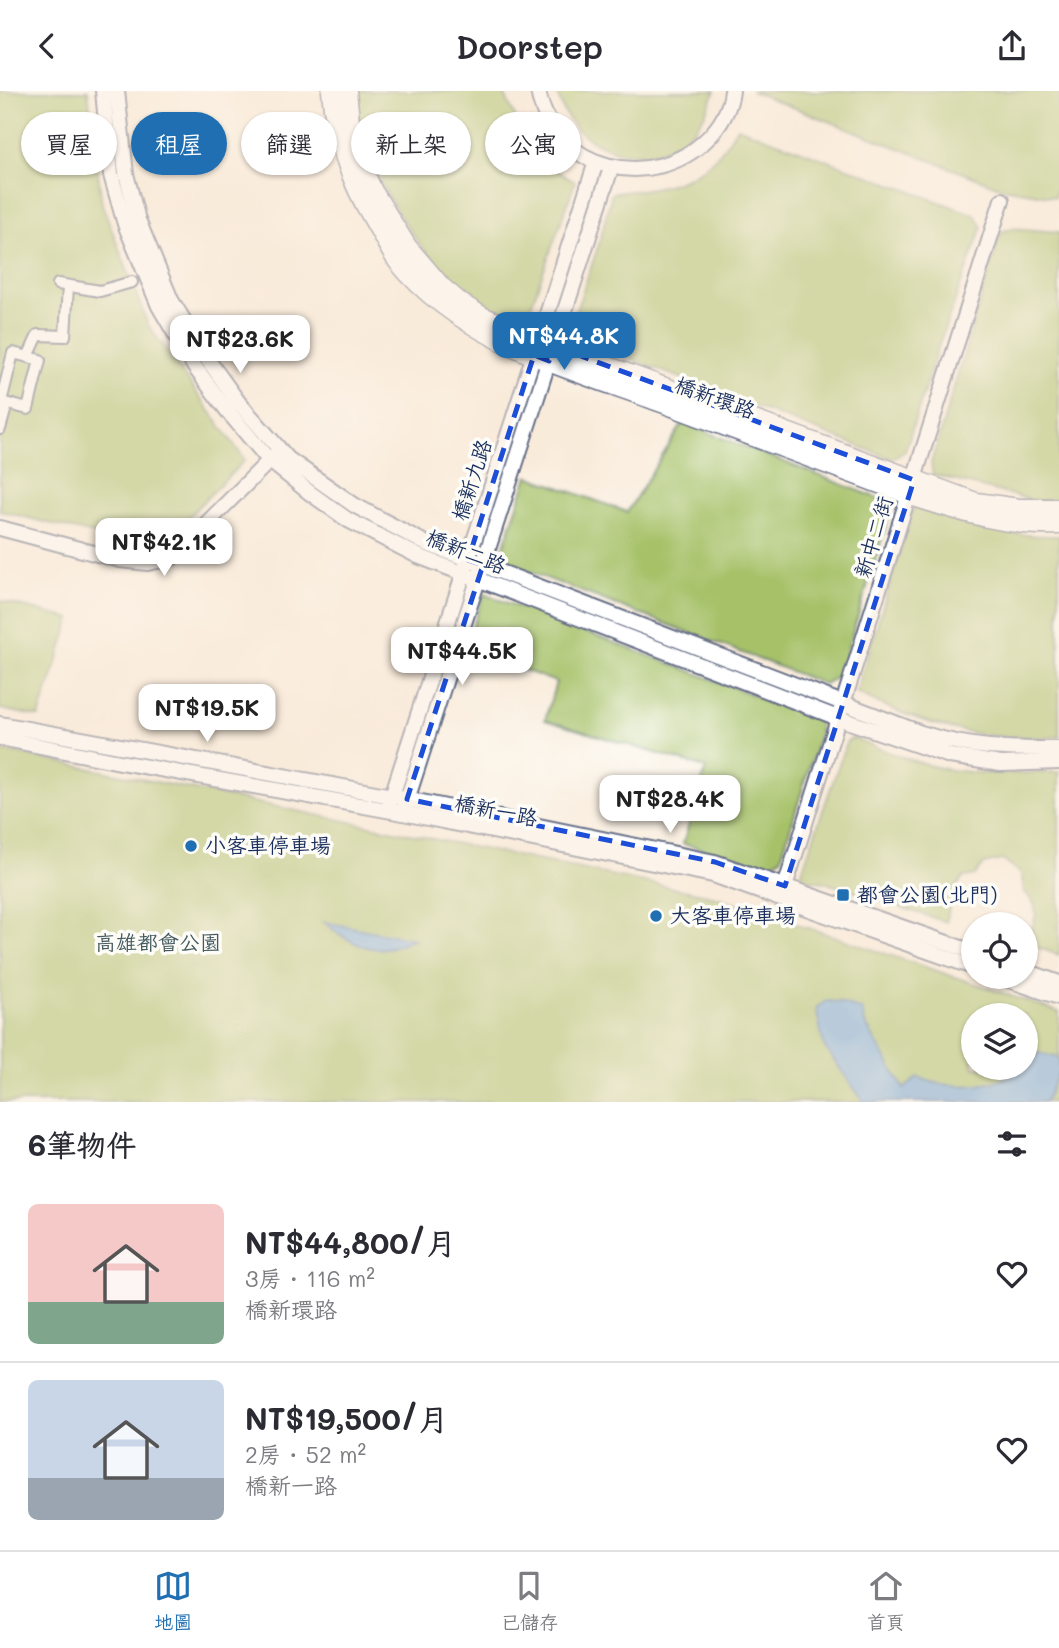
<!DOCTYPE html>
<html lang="zh-TW">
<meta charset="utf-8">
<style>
body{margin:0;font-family:Mali,"LXGW WenKai TC",sans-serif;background:#f7f7f7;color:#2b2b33;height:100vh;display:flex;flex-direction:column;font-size:26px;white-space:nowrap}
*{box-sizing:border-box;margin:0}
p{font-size:23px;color:#7c7c81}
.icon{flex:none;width:38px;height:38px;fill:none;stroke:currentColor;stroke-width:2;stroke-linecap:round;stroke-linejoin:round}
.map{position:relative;height:1011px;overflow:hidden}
.side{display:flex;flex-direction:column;background:#fff;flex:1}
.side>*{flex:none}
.guide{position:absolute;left:21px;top:21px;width:700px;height:63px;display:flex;gap:14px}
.controls{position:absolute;left:961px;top:821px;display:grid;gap:14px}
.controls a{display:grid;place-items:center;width:77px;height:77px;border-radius:50%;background:#fff;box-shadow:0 2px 5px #0004;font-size:35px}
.price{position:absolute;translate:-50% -60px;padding:0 16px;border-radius:14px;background:#fff;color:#222;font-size:23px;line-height:46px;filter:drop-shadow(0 2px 4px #0008)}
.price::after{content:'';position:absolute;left:50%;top:42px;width:21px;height:16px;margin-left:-10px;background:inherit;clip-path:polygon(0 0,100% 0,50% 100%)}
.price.selected{background:#1f6fb2;color:#fff}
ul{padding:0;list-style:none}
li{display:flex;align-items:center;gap:21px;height:175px;padding:0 28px}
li+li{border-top:2px solid #e1e1e2}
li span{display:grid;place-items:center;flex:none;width:196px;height:140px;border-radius:10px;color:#555}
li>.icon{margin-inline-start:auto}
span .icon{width:84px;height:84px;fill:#fffc;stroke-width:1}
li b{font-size:30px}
h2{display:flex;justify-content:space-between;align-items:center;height:84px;padding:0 28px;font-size:30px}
.chip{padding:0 24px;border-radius:32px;background:#fff;box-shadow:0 2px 5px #0004;font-size:24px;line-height:63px}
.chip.selected{background:#1f6fb2;color:#fff}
header{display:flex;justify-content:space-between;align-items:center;height:91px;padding:0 28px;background:#fff;font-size:32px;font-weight:600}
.tabs{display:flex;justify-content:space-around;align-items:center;height:98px;border-top:2px solid #e1e1e2;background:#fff;font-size:19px;color:#7c7c81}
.tabs a{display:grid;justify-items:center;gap:4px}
.tabs .selected{color:#1f6fb2}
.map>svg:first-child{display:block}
.green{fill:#a6c168;stroke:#607863;stroke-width:2;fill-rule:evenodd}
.water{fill:#6aa4da;stroke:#426a9c;stroke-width:2}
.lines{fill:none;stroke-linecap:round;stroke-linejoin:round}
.pedestrian-casing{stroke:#697189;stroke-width:14}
.minor-casing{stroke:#697189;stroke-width:18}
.tertiary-casing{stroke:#697189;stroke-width:21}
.pedestrian{stroke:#fff;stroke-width:10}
.minor{stroke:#fff;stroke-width:14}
.tertiary{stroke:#fff;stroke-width:18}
.marked{fill:none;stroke:#1d4ed8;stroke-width:5;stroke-dasharray:14 9;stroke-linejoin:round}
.poi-dot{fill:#1f6fb2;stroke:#fdfcf7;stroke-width:2.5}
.labels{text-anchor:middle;stroke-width:7;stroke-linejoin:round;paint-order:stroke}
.street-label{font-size:21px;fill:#1b2f5e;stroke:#fdfcf7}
.poi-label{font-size:21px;fill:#1b2f5e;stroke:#fdfcf7;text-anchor:start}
.park-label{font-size:21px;fill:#455b61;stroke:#fdfcf7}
</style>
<header><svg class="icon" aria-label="back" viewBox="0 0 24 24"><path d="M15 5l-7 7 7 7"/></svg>Doorstep<svg class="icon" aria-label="share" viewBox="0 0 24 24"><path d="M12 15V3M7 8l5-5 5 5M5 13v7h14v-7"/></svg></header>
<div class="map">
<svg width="1059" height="1011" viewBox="0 0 1059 1011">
<rect width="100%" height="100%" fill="#fdfcf7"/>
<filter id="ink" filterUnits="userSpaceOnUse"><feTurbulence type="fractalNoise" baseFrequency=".0143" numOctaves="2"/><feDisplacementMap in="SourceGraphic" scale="14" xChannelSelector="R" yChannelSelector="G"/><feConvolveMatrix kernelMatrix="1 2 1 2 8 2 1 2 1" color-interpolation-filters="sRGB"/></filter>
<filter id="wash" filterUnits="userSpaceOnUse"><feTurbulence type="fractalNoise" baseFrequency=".00686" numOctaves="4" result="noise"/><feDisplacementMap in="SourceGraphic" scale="28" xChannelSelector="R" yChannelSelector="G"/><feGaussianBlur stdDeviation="1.57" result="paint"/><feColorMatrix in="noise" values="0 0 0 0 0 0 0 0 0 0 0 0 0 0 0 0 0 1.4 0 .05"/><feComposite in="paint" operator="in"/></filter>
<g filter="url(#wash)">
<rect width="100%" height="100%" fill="#f9ebda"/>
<path class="green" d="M0,0H88L102,113L148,234L245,369L165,449L135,450L113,448L0,420Z
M355,0H503L530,58L555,79L575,91L531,215L517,227C438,206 356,79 355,0Z
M557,0H715C709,16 703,30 690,42C648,84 568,59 557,0Z
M751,0H1059V81L1055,106L1002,97Z
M737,36L975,124L982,136L939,253L905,360L892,368L576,247L570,237L599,153L612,102C669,97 708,91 737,36Z
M1012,137L1059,141V409L1036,410L933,384L931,372L1001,141Z
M683,332L883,409L891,419L839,585L824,593L509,473L501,463L528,385L627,421Z
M914,416C963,435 1006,446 1059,445V646C985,651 921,635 856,601Z
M484,503L818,628L820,642L781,767L768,775L683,753L706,677L545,629L556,591L465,557Z
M0,510L71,528L39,626L0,618Z
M853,647C883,659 918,674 951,679C987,684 1023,682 1059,681V864L1028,853L1036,823L1034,812L1024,800L1021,782L1002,769L984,773L974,785L964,786L954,798L946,831L824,791L804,788L801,783L847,650Z
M0,659L717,806L1059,921V1011H0ZM973,924H1026V976H973Z"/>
<path class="water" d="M324,831L414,848C405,851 396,856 386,857C363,861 341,846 324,831Z
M826,910L838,911L862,919L865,932L904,998L918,986C944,998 986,998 1011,984C1018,981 1018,977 1026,976V973L1039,962L1059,967V980L1045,1011H864L824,955L816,917Z"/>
</g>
<g filter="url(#ink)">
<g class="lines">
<g class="pedestrian-casing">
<path id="pedestrian" d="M58,193L100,200L132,191
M13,262L40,269L28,318L1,311Z
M28,266L38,244L65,245L68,195
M0,338L7,313"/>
</g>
<g class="minor-casing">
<path id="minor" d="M103,0L111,84L125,133L159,215L194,275L230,323L269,369L310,402L348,429L418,465L838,627L950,665L1001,673L1059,671
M117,0L126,83L138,129L171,209L208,269L239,312L288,368L354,414L425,452L921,642C971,658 1007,658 1059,658
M538,0C553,80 653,103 708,47C720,35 730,18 732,0
M0,437L120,469L148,472L172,467L276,363
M0,633L392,705L715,771L973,861
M0,647L120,671L403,722L713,784L973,876
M390,711L596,71
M405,715L611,77
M783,802L1002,109
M1026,880L1059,892
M1000,886L1059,906"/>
</g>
<g class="tertiary-casing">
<path id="tertiary" d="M331,0C335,47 350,90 374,130C382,143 389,159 398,171C463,251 570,278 662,312C747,344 832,375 917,407C964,422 1009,436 1059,434
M347,0L350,29L358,65L373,100L407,155L442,196L461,212L482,225L554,255L976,411L1019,417H1059"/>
</g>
<use href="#pedestrian" class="pedestrian"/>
<use href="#minor" class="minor"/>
<use href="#tertiary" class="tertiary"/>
</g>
</g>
<path d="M0 0H1059V1011H0ZM554,255L914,389L785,795L715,771L407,708L483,474L468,469L534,264L549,270Z" fill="#f9ebda" fill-opacity=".55" fill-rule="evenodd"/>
<path class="marked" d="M554,255L914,389L785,795L715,771L407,708L483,474L468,469L534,264L549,270Z"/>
<g class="poi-dot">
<circle cx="191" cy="755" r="7"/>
<rect x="836" y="797" width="14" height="14" rx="3.5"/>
<circle cx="656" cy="825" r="7"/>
</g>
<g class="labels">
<g class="street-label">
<text transform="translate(715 307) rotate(20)" y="7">橋新環路</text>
<text transform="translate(472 389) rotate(-72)" y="7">橋新九路</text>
<text transform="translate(874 446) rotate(-73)" y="7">新中二街</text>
<text transform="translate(466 461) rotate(22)" y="7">橋新二路</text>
<text transform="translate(496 720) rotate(11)" y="7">橋新一路</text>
</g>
<g class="poi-label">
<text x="205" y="762">小客車停車場</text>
<text x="857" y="811">都會公園(北門)</text>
<text x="670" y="832">大客車停車場</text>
</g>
<g class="park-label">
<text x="158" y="859">高雄都會公園</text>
</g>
</g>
</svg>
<div class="controls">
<a><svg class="icon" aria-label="locate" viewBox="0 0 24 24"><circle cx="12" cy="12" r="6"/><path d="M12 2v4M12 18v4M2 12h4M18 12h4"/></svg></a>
<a><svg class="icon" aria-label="layers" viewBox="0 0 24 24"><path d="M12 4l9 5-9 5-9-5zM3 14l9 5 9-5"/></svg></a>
</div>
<b class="price selected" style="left:564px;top:281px">NT$44.8K</b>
<b class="price" style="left:240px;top:284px">NT$23.6K</b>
<b class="price" style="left:164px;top:487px">NT$42.1K</b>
<b class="price" style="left:462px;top:596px">NT$44.5K</b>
<b class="price" style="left:207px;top:653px">NT$19.5K</b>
<b class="price" style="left:670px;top:744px">NT$28.4K</b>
<div class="guide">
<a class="chip">買屋</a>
<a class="chip selected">租屋</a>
<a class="chip">篩選</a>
<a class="chip">新上架</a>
<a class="chip">公寓</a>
</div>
</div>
<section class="side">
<h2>6筆物件<svg class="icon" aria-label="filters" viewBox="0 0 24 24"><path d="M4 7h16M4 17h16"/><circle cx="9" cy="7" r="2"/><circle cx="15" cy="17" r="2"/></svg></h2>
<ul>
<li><span style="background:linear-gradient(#f6c9c9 70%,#7fa58c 0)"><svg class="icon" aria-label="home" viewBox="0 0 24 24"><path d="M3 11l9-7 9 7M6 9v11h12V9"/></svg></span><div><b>NT$44,800/月</b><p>3房 · 116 m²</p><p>橋新環路</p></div><svg class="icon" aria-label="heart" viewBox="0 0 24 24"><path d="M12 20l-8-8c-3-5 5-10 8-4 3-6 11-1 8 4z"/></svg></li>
<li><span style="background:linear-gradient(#c9d6e8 70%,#9aa5b1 0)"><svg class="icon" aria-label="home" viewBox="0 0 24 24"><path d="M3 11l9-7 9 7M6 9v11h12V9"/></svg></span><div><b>NT$19,500/月</b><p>2房 · 52 m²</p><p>橋新一路</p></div><svg class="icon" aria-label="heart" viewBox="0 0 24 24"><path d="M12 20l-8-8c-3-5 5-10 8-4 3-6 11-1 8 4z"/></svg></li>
</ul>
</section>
<nav class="tabs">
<a class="selected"><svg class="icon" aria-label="map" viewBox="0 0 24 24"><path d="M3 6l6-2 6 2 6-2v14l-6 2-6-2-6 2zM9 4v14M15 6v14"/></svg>地圖</a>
<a><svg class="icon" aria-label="saved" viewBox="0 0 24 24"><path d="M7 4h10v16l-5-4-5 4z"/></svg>已儲存</a>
<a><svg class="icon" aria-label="home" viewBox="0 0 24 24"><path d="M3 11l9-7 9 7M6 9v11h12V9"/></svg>首頁</a>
</nav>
